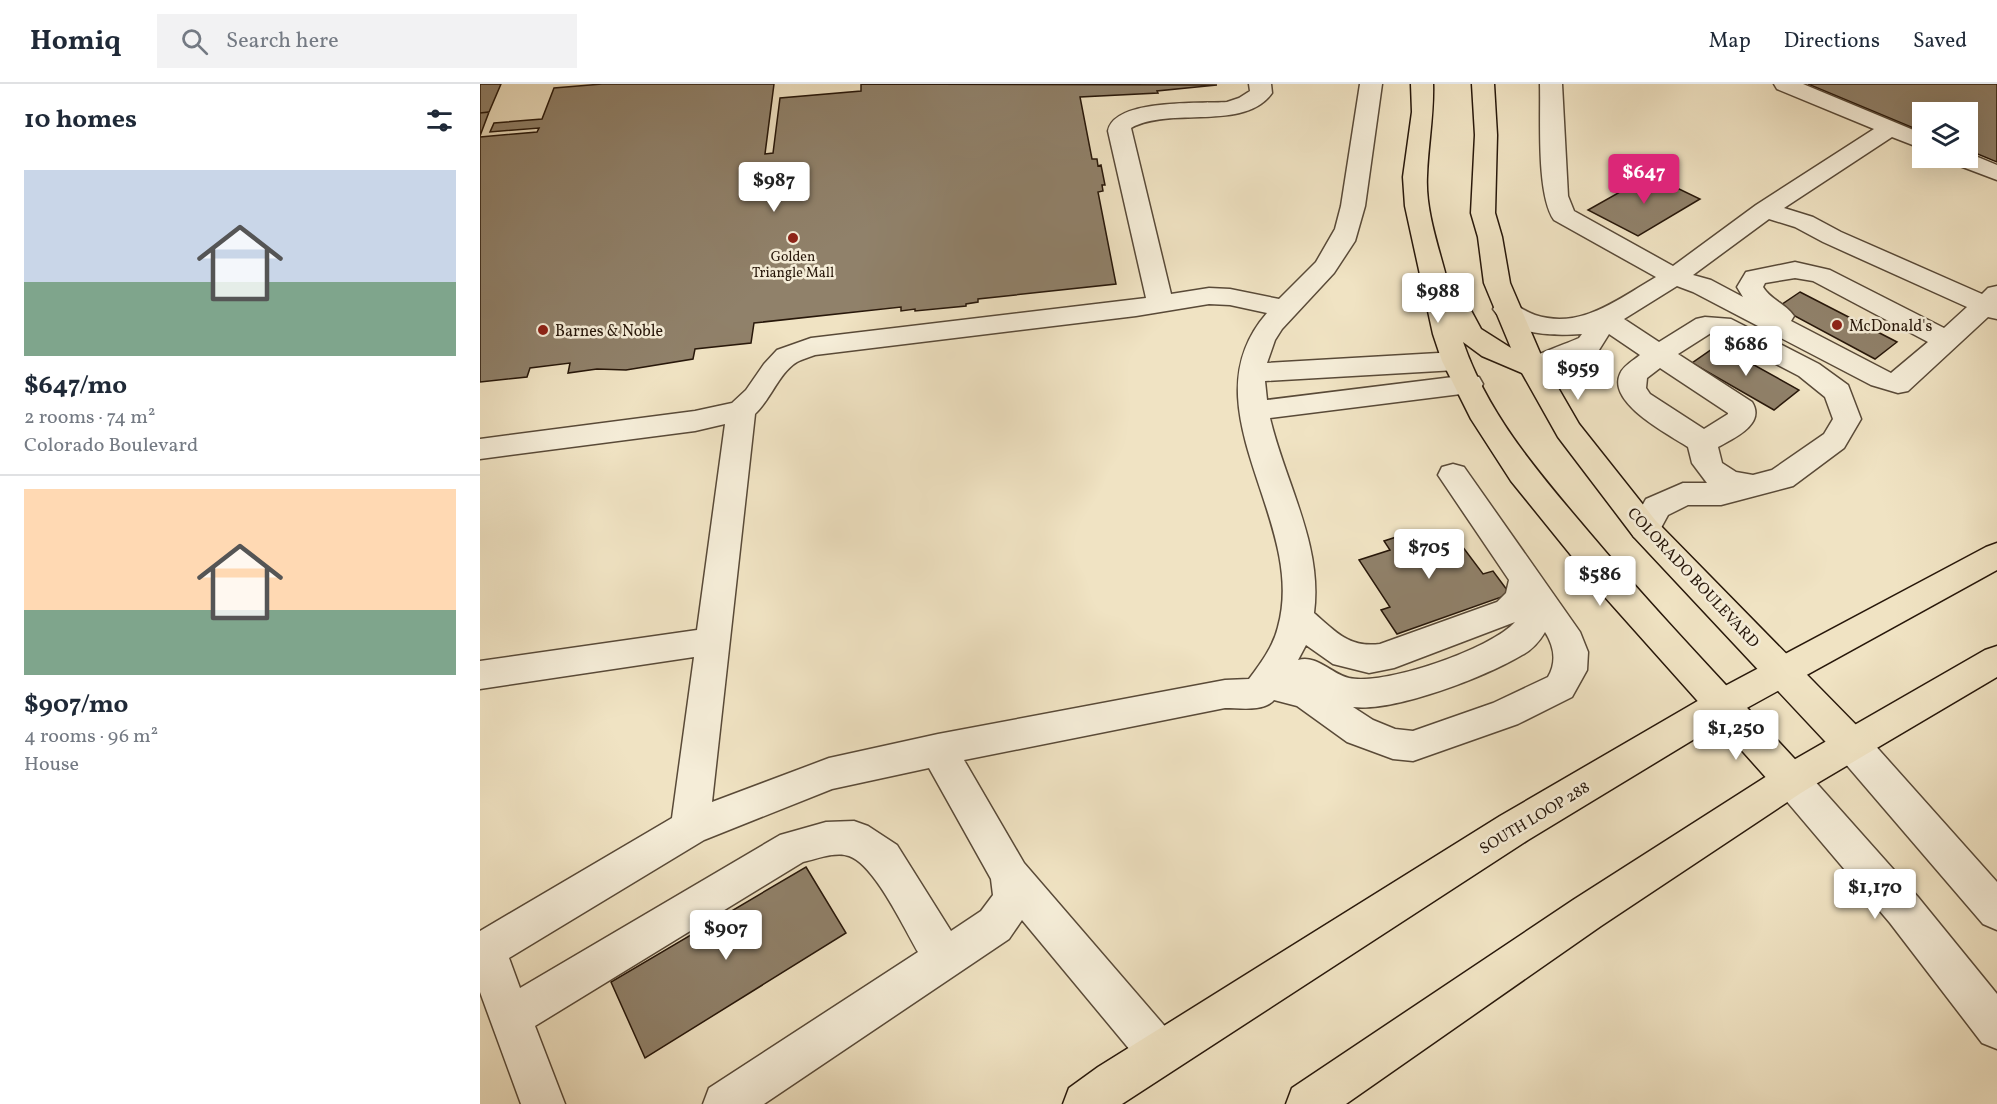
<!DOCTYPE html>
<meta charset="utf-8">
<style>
body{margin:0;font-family:Vollkorn,serif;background:#f2f2f3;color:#1f2937;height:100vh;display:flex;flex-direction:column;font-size:22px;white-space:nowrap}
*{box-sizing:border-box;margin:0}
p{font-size:20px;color:#747a83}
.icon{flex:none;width:33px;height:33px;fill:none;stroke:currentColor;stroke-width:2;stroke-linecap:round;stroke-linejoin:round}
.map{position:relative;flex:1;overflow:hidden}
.drawer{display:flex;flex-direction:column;background:#fff;width:480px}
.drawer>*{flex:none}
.controls{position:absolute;left:1432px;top:18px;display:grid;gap:12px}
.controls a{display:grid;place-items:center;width:66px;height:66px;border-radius:0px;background:#fff;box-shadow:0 6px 24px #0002;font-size:30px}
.price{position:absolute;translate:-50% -51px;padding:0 14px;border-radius:6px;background:#fff;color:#222;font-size:20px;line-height:39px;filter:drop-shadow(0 2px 3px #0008)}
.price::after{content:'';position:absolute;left:50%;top:36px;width:18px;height:14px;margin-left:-9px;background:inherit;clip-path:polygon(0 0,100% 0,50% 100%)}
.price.active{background:#db2777;color:#fff}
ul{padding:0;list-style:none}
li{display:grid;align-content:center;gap:12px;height:318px;padding:0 24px}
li+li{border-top:2px solid #e0e1e3}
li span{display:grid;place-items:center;height:186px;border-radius:0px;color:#555}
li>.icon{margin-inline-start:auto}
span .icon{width:108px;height:108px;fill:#fffc;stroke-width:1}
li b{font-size:26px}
h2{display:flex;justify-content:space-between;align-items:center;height:72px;padding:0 24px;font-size:26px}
header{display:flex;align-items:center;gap:36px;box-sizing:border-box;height:84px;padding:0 30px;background:#fff;border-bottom:2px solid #e0e1e3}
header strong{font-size:28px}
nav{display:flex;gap:33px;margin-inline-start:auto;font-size:21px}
.search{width:420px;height:54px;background:#f2f2f3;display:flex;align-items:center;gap:15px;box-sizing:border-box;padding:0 21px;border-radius:0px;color:#747a83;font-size:22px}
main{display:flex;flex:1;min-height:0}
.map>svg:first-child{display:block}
.building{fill:#90816a;stroke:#27170a;stroke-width:1.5}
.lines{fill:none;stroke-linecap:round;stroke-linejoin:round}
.minor-casing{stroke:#594a38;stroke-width:3}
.major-casing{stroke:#27170a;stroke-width:3}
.highway-casing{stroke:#27170a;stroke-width:3}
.minor{fill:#f5edd8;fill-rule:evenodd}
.major{fill:#f0e3c3;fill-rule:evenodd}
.highway{fill:#f0e3c3;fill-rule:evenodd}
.poi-dot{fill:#8f2418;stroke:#f5edd8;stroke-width:2}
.labels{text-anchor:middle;stroke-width:5;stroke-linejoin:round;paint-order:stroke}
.far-poi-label{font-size:14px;fill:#27170a;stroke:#f5edd8}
.poi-label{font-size:16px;fill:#27170a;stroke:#f5edd8;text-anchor:start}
.street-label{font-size:16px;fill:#27170a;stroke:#f5edd8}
</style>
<header>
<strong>Homiq</strong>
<div class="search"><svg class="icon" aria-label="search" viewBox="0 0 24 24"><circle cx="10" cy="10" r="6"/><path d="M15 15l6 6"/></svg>Search here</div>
<nav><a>Map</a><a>Directions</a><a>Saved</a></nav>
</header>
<main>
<section class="drawer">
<h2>10 homes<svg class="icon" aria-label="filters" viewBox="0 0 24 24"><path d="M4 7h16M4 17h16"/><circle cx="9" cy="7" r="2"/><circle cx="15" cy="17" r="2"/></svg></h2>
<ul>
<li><span style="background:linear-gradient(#c9d6e8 60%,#7fa58c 0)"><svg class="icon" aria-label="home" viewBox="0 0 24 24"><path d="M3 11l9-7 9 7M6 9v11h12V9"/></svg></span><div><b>$647/mo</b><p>2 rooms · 74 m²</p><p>Colorado Boulevard</p></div></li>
<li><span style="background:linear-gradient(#ffd9b3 65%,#7fa58c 0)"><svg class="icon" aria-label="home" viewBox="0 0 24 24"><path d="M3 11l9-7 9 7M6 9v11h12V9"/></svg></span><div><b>$907/mo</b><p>4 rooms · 96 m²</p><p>House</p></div></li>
</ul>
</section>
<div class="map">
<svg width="1517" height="1020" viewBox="0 0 1517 1020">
<rect width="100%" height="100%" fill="#f0e3c3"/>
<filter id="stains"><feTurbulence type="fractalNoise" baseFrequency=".00333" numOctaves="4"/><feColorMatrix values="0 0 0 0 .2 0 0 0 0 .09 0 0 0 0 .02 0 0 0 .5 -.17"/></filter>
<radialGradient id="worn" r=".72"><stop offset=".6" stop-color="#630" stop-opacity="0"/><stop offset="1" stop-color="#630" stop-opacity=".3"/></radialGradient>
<path class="building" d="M0,0H21L9,28L0,29Z
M122,0H294L285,70L293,69L300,14L381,7V0L737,1L677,7L678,9L600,13L612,75H617L618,82L621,81L625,101H622L623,107L618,108L636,200L498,215V218L486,220V222L435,227V225L421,227V223L274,239L271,259L215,265L213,275L146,286L117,285L88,289L90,279L50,284L47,293L0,298V53L57,48L59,44L10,48L14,39L62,35L74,4Z
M1328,0H1517V78L1488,66V28H1443V48Z
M9,28L0,52V29Z
M1170,91L1220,115L1158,152L1108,126Z
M1320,208L1417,258L1395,275L1298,223Z
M1238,261L1319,306L1294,326L1212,279Z
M970,446L1003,490L1013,487L1030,510L917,550L901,526L910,523L879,476L910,466L904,457L935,447L941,455Z
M326,783L366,849L165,974L131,898Z"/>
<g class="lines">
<g class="minor-casing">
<path id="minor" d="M769,0H791L792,9C765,48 689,22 651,44L691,210L729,204L750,205L799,215L836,178L855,145L861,122L880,0H902L885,122L875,157L854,189L802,245L795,256L787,279L976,268L986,271L990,277L986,283L976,286L785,297L787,316L989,291L999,293L1003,300L999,307L989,309L790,334C805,398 843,461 834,529C856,548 869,564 900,560L1017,518L1026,509L1029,496L958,391L962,383L973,380L984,383L1100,548L1108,568L1107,586L1092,613L1038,640L933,677L913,675L867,658L817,622L794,616C784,628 760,624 745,624L484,676L544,779L695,954L702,969L695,984L680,991L665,984L542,836L529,855L284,1020H223L229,1004L438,868C424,844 394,780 369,772C356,767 336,775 323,778L55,942L85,1020H41L0,908V847L192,734L214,573L0,605V577L217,546L245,340L215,347L0,375V355L215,327L252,319L266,306L284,280L297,266L331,254L666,214L628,47C634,14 721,20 747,18L759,14L770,7ZM729,220L750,221L787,229C704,324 828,436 798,543C793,563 781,579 769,595L745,596L458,650L349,674L232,718L275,330C291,315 299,289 317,278C322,275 330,273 335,271L656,232ZM1035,538C1011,565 904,602 869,594C852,590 836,570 818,576L826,561L853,580L889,589L914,584ZM1065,548C1074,562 1077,578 1068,593L1013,619L933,647L915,645L893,636L873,623C915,628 1005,593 1042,571C1052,566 1059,558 1065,548ZM449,684L511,795L513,811L501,827L471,847L417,761L388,742L374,737L346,738L300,751L40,904L29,874L224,756L352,705Z
M1060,0H1082L1088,112L1094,127L1193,182L1276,121L1394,45L1297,5L1294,0H1323L1443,50V65L1412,53L1304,124L1333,133L1361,148L1502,210L1508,204L1517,202V235L1508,233L1428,307L1418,309L1391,301L1213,208L1197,202L1144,235L1179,258L1216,235L1225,233L1251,235L1339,280L1368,301L1381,335L1364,364L1313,402L1241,421H1208L1188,431L1176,453L1165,457L1154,453L1149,445L1166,415L1203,399H1227L1212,379L1208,363C1188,350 1127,319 1140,290C1143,282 1154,276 1160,271L1129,250L1119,266L1092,279L1052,292L1042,289L1038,283C1044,274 1086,260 1099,254L1102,250C1073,252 1031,252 1013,225L1017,219C1034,215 1040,226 1055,231C1101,246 1138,215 1176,193L1074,136C1056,110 1061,34 1060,0ZM1289,135L1315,143L1343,158L1487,223L1464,244L1350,186L1315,178L1266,188L1257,203L1263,213L1231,196L1213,191ZM1315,194L1333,197L1448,258L1411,289L1311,237L1314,232C1306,220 1291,216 1283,203L1285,199ZM1231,249H1237L1319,292L1345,313L1353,335L1344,350L1292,386L1273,391L1256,388L1242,379L1238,363C1254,354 1286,340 1272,318L1198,270ZM1180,284L1248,329V330L1224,345L1170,310L1166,304L1167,294Z
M1488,69L1517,81V96L1472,79L1468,74H1488Z
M1371,645L1384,649L1517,798V846L1503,840L1358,671L1353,660L1358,649Z
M1311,680L1324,685L1438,813L1517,910V965L1502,959L1410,839L1298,707L1292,696L1298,685Z"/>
</g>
<g class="major-casing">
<path id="major" d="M931,0H953C954,31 948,61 947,92C945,129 961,169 969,204L980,206L1001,245L1031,264L1004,199L998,153L991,129L995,51L992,0H1014L1017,51L1015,129L1022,153L1030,199L1066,283L1099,340L1176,437L1384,649L1389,660L1384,671L1371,675L1358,671L1154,453L1078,353L1042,289L1002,272L983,258C1008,331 1058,388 1107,446C1176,528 1251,606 1324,685L1330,696L1324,707L1311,712L1298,707L1124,512L1031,397L991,335L962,277L953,250L925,122L923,93L932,28Z"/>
</g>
<g class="highway-casing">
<path id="highway" d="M1517,459V486L1254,631L1048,756L642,1020H583L589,1004L618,983L1020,732L1228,611L1506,463Z
M1517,562V593L1324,707L1121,842L866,1020H806L812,1004L1093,816L1298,685L1505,566Z"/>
</g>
<use href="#minor" class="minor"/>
<use href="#major" class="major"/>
<use href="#highway" class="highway"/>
</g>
<g class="poi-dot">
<circle cx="313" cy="154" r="6"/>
<circle cx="1357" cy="241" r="6"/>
<circle cx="63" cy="246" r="6"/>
</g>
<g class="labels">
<g class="far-poi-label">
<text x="313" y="177">Golden<tspan x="313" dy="16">Triangle Mall</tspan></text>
</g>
<g class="poi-label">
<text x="1369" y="247">McDonald's</text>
<text x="75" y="252">Barnes &amp; Noble</text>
</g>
<g class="street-label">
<text transform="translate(1214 493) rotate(47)" y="6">COLORADO BOULEVARD</text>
<text transform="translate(1054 733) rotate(-31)" y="6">SOUTH LOOP 288</text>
</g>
</g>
<rect width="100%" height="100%" filter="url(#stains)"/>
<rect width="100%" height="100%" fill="url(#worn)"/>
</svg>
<div class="controls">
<a><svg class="icon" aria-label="layers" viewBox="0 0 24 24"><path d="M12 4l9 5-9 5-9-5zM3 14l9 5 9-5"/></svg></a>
</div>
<b class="price active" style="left:1164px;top:121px">$647</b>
<b class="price" style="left:294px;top:129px">$987</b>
<b class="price" style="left:958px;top:240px">$988</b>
<b class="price" style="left:1266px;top:293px">$686</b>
<b class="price" style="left:1098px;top:317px">$959</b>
<b class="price" style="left:949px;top:496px">$705</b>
<b class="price" style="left:1120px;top:523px">$586</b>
<b class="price" style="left:1256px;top:677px">$1,250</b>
<b class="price" style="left:1395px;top:836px">$1,170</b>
<b class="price" style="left:246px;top:877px">$907</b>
</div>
</main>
